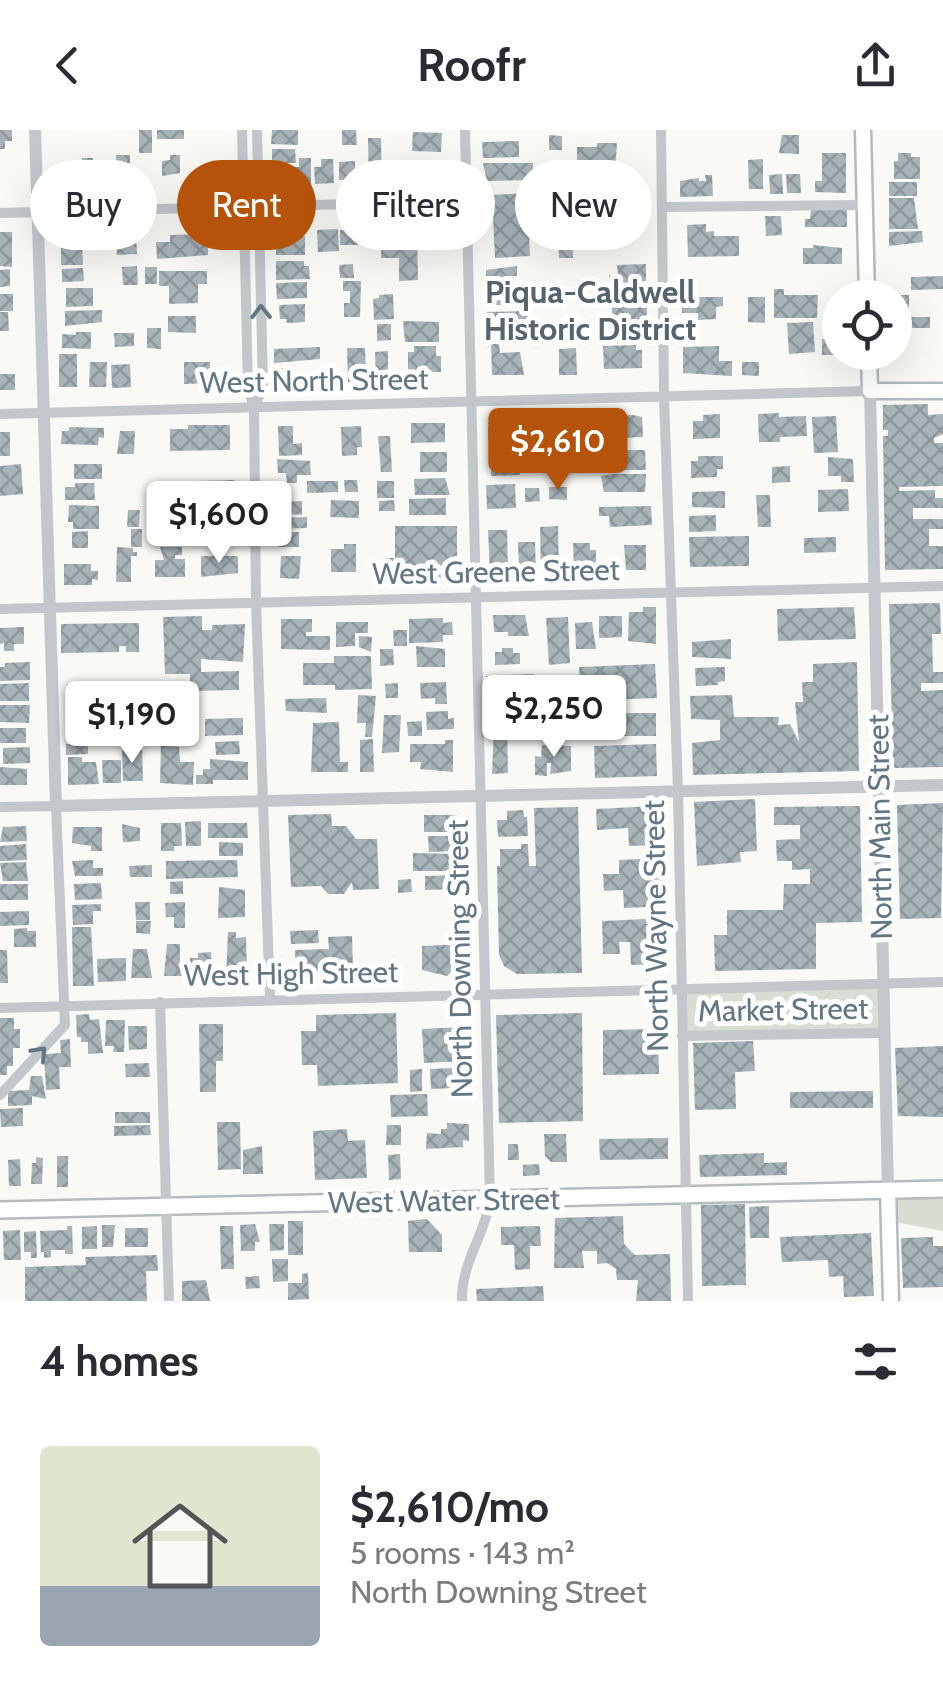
<!DOCTYPE html>
<meta charset="utf-8">
<style>
body{margin:0;font-family:Cabin,sans-serif;background:#f2f2f3;color:#2b2b33;height:100vh;display:flex;flex-direction:column;font-size:38px;white-space:nowrap}
*{box-sizing:border-box;margin:0}
p{font-size:32px;color:#7c7c81}
.icon{flex:none;width:55px;height:55px;fill:none;stroke:currentColor;stroke-width:2;stroke-linecap:round;stroke-linejoin:round}
.map{position:relative;height:1171px;overflow:hidden}
.panel{display:flex;flex-direction:column;background:#fff;flex:1}
.panel>*{flex:none}
.top-card{position:absolute;left:30px;top:30px;width:885px;height:90px;display:flex;gap:20px}
.buttons{position:absolute;left:822px;top:150px;display:grid;gap:20px}
.buttons a{display:grid;place-items:center;width:90px;height:90px;border-radius:50%;background:#fff;box-shadow:0 10px 40px #0002;font-size:50px}
.price{position:absolute;translate:-50% -85px;padding:0 22px;border-radius:10px;background:#fff;color:#222;font-size:32px;line-height:65px;filter:drop-shadow(0 2px 5px #0008)}
.price::after{content:'';position:absolute;left:50%;top:60px;width:30px;height:22px;margin-left:-15px;background:inherit;clip-path:polygon(0 0,100% 0,50% 100%)}
.price.current{background:#b45309;color:#fff}
ul{padding:0;list-style:none}
li{display:flex;align-items:center;gap:30px;height:250px;padding:0 40px}
li span{display:grid;place-items:center;flex:none;width:280px;height:200px;border-radius:10px;color:#555}
li>.icon{margin-inline-start:auto}
span .icon{width:120px;height:120px;fill:#fffc;stroke-width:1}
li b{font-size:42px}
h2{display:flex;justify-content:space-between;align-items:center;height:120px;padding:0 40px;font-size:42px}
.pill{padding:0 35px;border-radius:45px;background:#fff;box-shadow:0 10px 40px #0002;font-size:35px;line-height:90px}
.pill.current{background:#b45309;color:#fff}
header{display:flex;justify-content:space-between;align-items:center;height:130px;padding:0 40px;background:#fff;font-size:45px;font-weight:700}
.map>svg:first-child{display:block}
.green{fill:#d9ded5}
.building{fill:url(#building-cross-hatch)}
.lines{fill:none;stroke-linecap:round;stroke-linejoin:round}
.secondary-casing{stroke:#b4bbc0;stroke-width:19}
.primary-casing{stroke:#b5bbbf;stroke-width:20}
.minor{stroke:#c2c7cb;stroke-width:10}
.tertiary{stroke:#c2c7cb;stroke-width:12}
.secondary{stroke:#fff;stroke-width:14}
.primary{stroke:#fff;stroke-width:15}
.oneway{stroke:#627783}
.labels{text-anchor:middle;stroke-width:10;stroke-linejoin:round;paint-order:stroke}
.street-label{font-size:30px;fill:#627783;stroke:#fff}
.neighbourhood-label{font-size:32px;font-weight:bold;fill:#55646d;stroke:#fff}
</style>
<header><svg class="icon" aria-label="back" viewBox="0 0 24 24"><path d="M15 5l-7 7 7 7"/></svg>Roofr<svg class="icon" aria-label="share" viewBox="0 0 24 24"><path d="M12 15V3M7 8l5-5 5 5M5 13v7h14v-7"/></svg></header>
<div class="map">
<svg width="943" height="1171" viewBox="0 0 943 1171">
<defs>
<pattern id="building-cross-hatch" width="8" height="8" patternUnits="userSpaceOnUse" patternTransform="scale(2.5)"><rect width="8" height="8" fill="#a8b3b8"/><path d="M0 0l8 8M0 8l8-8" fill="none" stroke="#8c969b"/></pattern>
</defs>
<rect width="100%" height="100%" fill="#f9f9f6"/>
<path class="green" d="M883,853L884,903L682,906V860Z
M943,1059V1101L889,1091L888,1060Z"/>
<path class="building" d="M0,0H12V11H5V19H0Z
M139,0H152V23H139Z
M157,0H184V9H157Z
M272,0H298V15L271,14Z
M342,0H356L357,15H342Z
M413,2L442,3L441,22L412,21Z
M549,5L562,6V20H549Z
M782,5H799V24L779,23Z
M368,8H381L382,55H369Z
M519,11V27L483,28L482,12Z
M597,13H617L615,42H597V34L577,35V17H597Z
M272,19H295L296,33H272Z
M822,23H846V63L815,62V51H822Z
M898,23H911V27H920V49H894V31H898Z
M116,25H130V38H116Z
M170,25H180V43L162,46V31L170,30Z
M82,28H93V33H99L100,48L81,49V44H75V34H82Z
M299,28H311V54H295V37H299Z
M321,29H333L334,53L315,54L314,37H321Z
M763,29V59H749L748,30Z
M355,31V49L339,50V32Z
M483,33H533V50L487,51Z
M414,35L434,36L430,55L405,54V38H414Z
M272,37H292V54L272,55Z
M782,44L783,64H770L769,45Z
M786,44H800L801,63H787Z
M705,45H712L713,66L680,67V51L699,48V51H706Z
M889,52H917V66H889Z
M527,63L530,126L495,128L492,65Z
M584,63H606V73H611V106H607V116H590V86H585Z
M889,68H914L918,99H889Z
M558,75H572L573,128H559Z
M811,79H847V97H805V89H810Z
M765,86H781L782,105L766,106Z
M706,94V102L714,101V106H739V126L688,127L687,95Z
M61,99L91,100L90,114H82L83,135H61Z
M338,99L339,121L318,122L317,100Z
M340,100H359L358,115H340Z
M922,101L923,112L889,116V102Z
M0,102H12V137L0,136Z
M116,102H136L137,124L117,125Z
M208,104V125L157,129L156,112H170V105Z
M287,106H305V125H276V114H287Z
M417,106L418,150L399,151V128H381V113L397,112V107Z
M813,115L842,118V134H803V118H813Z
M276,131H304V136H309L310,149L276,150Z
M353,134L354,148H340L339,135Z
M646,134V151L609,155V145L618,144L617,135Z
M137,136L138,155H123L122,137Z
M517,136V146H511V153L486,154V140Z
M145,137H157V154H145Z
M83,138L84,151L62,152V139Z
M10,139V156L0,157V140Z
M159,141H207V154H198V173L169,174V156H159Z
M943,146V159L911,160V147Z
M343,151H361L360,187H344V173H350V161H343Z
M307,152V168L277,169L276,153Z
M66,158H93V176L66,177Z
M495,158H516L515,175H488V161H495Z
M774,159H784V165H818L817,188H774Z
M0,164H13V181H0Z
M393,164L394,189L374,190L373,169L379,168V165Z
M636,165H647V192H613L611,170H636Z
M895,165H909V187H930V198H905V203H895Z
M682,167H723V176L716,177V189L698,190V183H682Z
M748,167H765V193L748,192Z
M305,174V192L287,193L286,189H280L279,175Z
M102,180V192L65,196V181Z
M529,181V194L488,192L487,182Z
M0,182H8L9,201H0Z
M168,186H196V203L168,202Z
M403,191L439,192V212H405Z
M813,192L815,222L789,224L787,193Z
M377,194H391V210L377,211Z
M643,196V211L617,212V204H612V197Z
M147,198H161V219L147,218Z
M76,202H91V219L62,218V204L76,205Z
M114,203H134V216L115,217Z
M840,208V225H822V209Z
M491,214H499L500,223L520,222L524,245H492Z
M636,215V220H642V238L604,239L603,216Z
M414,216H436V226H441V242H408V222H414Z
M719,216V231H732V246L683,243V217Z
M320,217V229L274,233V219Z
M347,218H365L366,244H361V251L348,252Z
M576,218L577,245H559V219Z
M388,221V249H376L375,222Z
M59,224H77V257H59Z
M90,232H107L106,257H89Z
M184,232H210V253L184,254Z
M742,232H759V246L742,245Z
M130,234L131,257L112,258L111,235Z
M276,238H290L291,253H280V249H276Z
M0,244H15V260H0Z
M928,274V285L943,284V304L934,308V313H943V356L899,357V361L935,360V368H943V378H913V389H943V399H929V416H943V439L885,440L883,306H888V300H883V275Z
M779,283V287L806,286L807,306L780,307V312H759L758,284Z
M720,284V308L693,309V291H703V285Z
M633,285L642,287L643,307L619,308L620,315H614L613,308L607,309L606,286Z
M836,286L838,322L814,323L812,287Z
M567,287V309H530L531,288Z
M497,289H508V297H526V309H488V297H497Z
M411,293H445V312L411,313Z
M188,295H230V320L170,321V299H188Z
M278,296H293V314L302,313V325L279,326Z
M361,296L362,317H357V325L342,326L341,297Z
M69,297L104,298V308L99,307L98,315L61,314L62,301H69Z
M120,301H135L134,324H117Z
M0,302H10V326H0Z
M378,306H390L392,342H381Z
M535,311V317L556,316V322L525,323V312Z
M491,316H507L508,329H520V345L491,346Z
M616,320H645L646,340H616Z
M420,322H447V342H420Z
M698,326H723V339H717V347L691,348V331H698Z
M828,327L853,329L854,352H841V346H828Z
M277,329L310,331L311,345H297V353H287L286,343H278Z
M21,334L23,364L0,366V336Z
M74,334H102V349H74Z
M790,336V352L772,353V337Z
M613,344H646L645,362H604L601,346Z
M445,348L450,365H415L414,349Z
M235,350V364L197,366V351Z
M344,350H357L358,362H345Z
M307,351H338V362L307,363Z
M377,351H394V368H377Z
M75,353H94L95,370H65V357H75Z
M515,354L516,378L487,379L486,355Z
M549,357H567V370L549,369Z
M525,358H539L540,371L525,372Z
M848,359L849,381L818,382V360Z
M725,361V378L692,377V362Z
M756,365H770L771,397H758Z
M446,368V385H409V369Z
M331,370L359,371V388L330,387Z
M394,370L395,381H379V371Z
M302,371V385L277,383V372Z
M69,375L99,376V399H73V392H68Z
M651,376L652,395L610,397L609,386H599V377Z
M209,377H236V393H209Z
M128,380H140L139,397H127Z
M716,385V401L689,402V386Z
M307,387V398L277,399V388Z
M236,395V409L206,412V396Z
M395,396H457V440H453V448H408V443H400V448H385V428H395Z
M558,396L559,442H541L540,397Z
M131,399H142V417H131Z
M488,400H507L508,443H490Z
M88,401V418H72V402Z
M278,402H299V417H278Z
M749,406V436L690,437L689,407Z
M836,407V422L804,423V408Z
M518,412H535L536,442H519Z
M573,413H590V420H596V436L574,440Z
M344,414H356V442H331V419H344Z
M624,415H646V440H626Z
M117,417L133,418V422H137V426H131V452H116Z
M160,417H182V425H175V429H185V447H155V430H164Z
M201,426H238V443L201,447Z
M281,426H301L299,449L280,448Z
M64,434H91V441H98V450L92,449V455H64Z
M940,473L941,504H932L933,542H943V553H921V561L943,560V637L893,638L889,474Z
M643,477H656V514L628,511L629,482H643Z
M854,477L856,509L778,511L777,479Z
M493,485H525L529,506H508V502H494Z
M202,486V500H212V495L245,494L243,532L201,529V542L239,541V560L190,561V544H165L163,487Z
M599,486H622V507L599,508Z
M568,487L570,533L549,535L546,488Z
M443,488V493L452,492L453,505H443V512L409,513V489Z
M281,489H312V502H306V506H330V520L281,519Z
M336,492H368V503H355V516L336,517Z
M592,492L596,519H576L575,493Z
M139,493V522H126V516H119V522L61,523V494Z
M24,497V514H14V521H4V513L0,514V498Z
M393,500H407V516H394Z
M359,506L372,507L371,522L359,517Z
M731,509V529L692,527V512Z
M416,516L445,519V537H417Z
M502,518H513V523H520V534L495,535V522H502Z
M380,519H393L394,535L380,536Z
M334,526H371L372,559L335,560V555H303V533H334Z
M30,532V550L0,551V537H5V533Z
M857,532L859,641L693,645L692,613L720,610V590L691,589L690,566L732,565L734,587H779L778,595L790,594L799,612L795,572H803L802,552H813V534Z
M655,534L657,568L581,571L579,537Z
M725,537V551L718,552V555L696,556L695,538Z
M534,544L535,565L487,567L486,546Z
M74,551L92,552V568L67,564V554H74Z
M446,552L447,574H435V568L421,569L420,553Z
M29,553V571H0V554Z
M398,553V568H386L385,554Z
M358,565L376,566L372,607H365L366,593H357Z
M566,567L567,589H544V580H532V568Z
M326,568L327,583L286,581L285,569Z
M68,572L92,573L91,588H67Z
M0,575H30L29,593L0,592Z
M146,577L147,594L134,595V578Z
M448,581V589L454,588V599L427,600L426,582Z
M582,583H656V606H582Z
M384,585H401L399,622L382,623Z
M243,588V605L205,606V589Z
M163,591H176V604H163Z
M422,591V606H408L407,592Z
M69,592L98,596V608H88V624L66,625V614H79V608H69Z
M339,592L340,632H348V642H311L313,593Z
M494,597H507L508,643L492,644Z
M0,598H26V613H0Z
M373,609L374,642H360V610Z
M445,610H453V642L420,639L421,632H410V614H445Z
M239,611L240,624L216,625L215,612Z
M656,614L657,646L595,648L594,616Z
M161,615L179,617L180,632H194L193,655L160,653Z
M542,615L571,616V641L550,644L551,633H547V646L535,645V626L541,627Z
M30,617V633L3,634V618Z
M122,620H142L143,651H123Z
M68,627H82V632H96L99,654L68,655Z
M210,629L248,632V650H213V654H196V645H203V639H210Z
M102,630H121V653H103Z
M0,637L27,639V655H0Z
M755,669L757,721L740,722L741,732L697,736L694,672Z
M943,673L941,788L900,789L897,675Z
M655,676L656,715L629,716L628,698L597,700L596,679Z
M860,676L862,792L816,793V839L715,841L714,805H727V780H783L784,754H810V739L792,740V731H777L776,710L800,709V695H774V677Z
M578,677L582,843L517,844L504,836L499,825L497,736H500V719H521V714H528L529,736H536L534,678Z
M523,680L524,687H527L528,706L498,707L497,690H507V681Z
M331,684L332,696H346L356,709H377L379,759L353,760L352,752L344,764H328L321,756L291,757L288,685Z
M424,685H457V699H451V702H424Z
M201,691V716H186L185,692Z
M161,693H181L182,716H174V721H161Z
M208,693H247L248,708H208Z
M122,694L140,698V711L123,712Z
M26,696L27,711L0,712L3,697Z
M73,697H102V721H91V716L72,713Z
M428,706H455L456,721L429,722Z
M219,712L243,713V726H219Z
M26,714L27,730L0,731V716Z
M413,723L455,724V741H413Z
M665,728L667,776L624,778L623,760L604,761L603,744H619V730Z
M93,730V738H103V746H75L72,731Z
M237,730L238,747L166,749V731Z
M26,732L28,751H3L0,733Z
M152,735V747H130L129,736Z
M454,745V759L425,760V746Z
M411,749L412,762L398,763V750Z
M183,751V764H170V752Z
M101,753L102,769L75,770L74,754Z
M0,754H28V770H0Z
M219,757L245,760V787L218,788Z
M135,772H150V790H136Z
M185,772V798H174V787H166L165,773Z
M101,774V781H93V794L73,795L72,775Z
M29,781V795L0,796V782Z
M646,789V794H664V804L658,805L659,834L631,835L630,812H619L620,824H603L602,791Z
M136,791H151L150,804L136,803Z
M72,797H91L94,856H73Z
M27,798V801H36V817H14V799Z
M318,800L319,813L291,814L290,801Z
M228,802H236V808L246,807L247,839H243V846H226Z
M352,806L353,839L296,842L295,820L329,819L328,807Z
M167,814H180V834H185V846H164Z
M466,814V839H454L447,846L422,840V816Z
M133,819H147L152,848H131Z
M0,820H7L8,853H0Z
M211,822L212,849L190,850V828H198V823Z
M126,828V851L98,852L97,829Z
M396,883L398,953L318,956L317,935H302L301,901H316V885Z
M582,883L583,991L499,993L496,885Z
M89,884L90,890L99,889L103,923L88,924V912H81V907H77L76,885Z
M0,888H14V899H20V918H13V936H7V945H0Z
M106,890H125L124,922H113L114,916H105Z
M199,894H223V931H216V962H200Z
M128,896H147V919L129,920Z
M463,897L464,931L424,933L422,899Z
M658,899L659,944L603,945V900Z
M70,909L71,937H59L60,959L46,960L44,924L61,923L60,910Z
M753,911L755,941L735,942L736,979L695,980L693,913Z
M943,916V987L898,986L895,918Z
M149,933L150,947H126L125,934Z
M453,938L454,958L431,959L430,939Z
M422,939V961L410,962V940Z
M31,946H42L46,969L32,966V975L8,976V961L29,960Z
M873,961V978H790V962Z
M427,964L428,986L391,987L390,965Z
M23,978V996L1,997L0,979Z
M115,982H150V993H115Z
M217,992H240L241,1039L218,1040Z
M447,993L469,994V1011L463,1010V1017L426,1019L427,1003L441,1004V999H447Z
M150,995L151,1005L114,1006V996Z
M387,995H401V1015H386Z
M347,999L348,1011L365,1010L367,1048L315,1050L313,1001Z
M544,1004H566L567,1032H551L545,1026Z
M668,1008V1029L600,1030L599,1009Z
M508,1014H518L519,1030H508Z
M262,1016L263,1044H243V1020Z
M764,1023V1033L787,1032V1045L700,1047L699,1025Z
M400,1024L401,1049L389,1050L388,1025Z
M57,1026H68V1057H57Z
M36,1027L43,1028L42,1054H31L32,1033H36Z
M20,1029L21,1056H9L8,1030Z
M539,1034L540,1045L523,1046V1035Z
M745,1074L746,1155L702,1156L701,1075Z
M769,1076V1108H750L749,1077Z
M623,1086L624,1114L635,1125L670,1124L671,1171H636L638,1150H617L616,1139L607,1133L597,1134V1121H582L584,1138H554L555,1088Z
M427,1089L442,1105V1122H409L408,1091Z
M288,1091H303V1125H288Z
M255,1094L260,1112H255V1121H241L240,1095Z
M269,1094H284V1120L270,1121Z
M102,1095H115L113,1117H102Z
M67,1096H72L73,1124H65V1120H51V1127L44,1128V1122H41L40,1101L67,1100Z
M97,1096V1119H82V1097Z
M220,1096H233L234,1139H221Z
M540,1096L541,1116H530V1139L515,1140L514,1115H501V1097Z
M125,1098H148V1117H125Z
M20,1100L21,1130H4L3,1101Z
M36,1101L37,1128H31V1122H24V1102Z
M871,1103L874,1166L844,1167L843,1146L829,1147L828,1130L782,1132L780,1107Z
M933,1107V1116H943V1157L903,1158L901,1108Z
M157,1125L158,1141H146L147,1171H25V1137L86,1135L85,1127Z
M272,1129H288V1151L273,1152Z
M308,1143L309,1169L288,1170V1153H302V1144Z
M259,1146L260,1158L246,1159L245,1147Z
M206,1150L210,1171H182V1151Z
M543,1156L544,1171H477L476,1159Z"/>
<g class="lines">
<g class="secondary-casing">
<path id="secondary" d="M863,0L867,168
M869,222L870,261H943
M888,1060L891,1171"/>
</g>
<g class="primary-casing">
<path id="primary" d="M0,1080L943,1059"/>
</g>
<path class="minor" d="M242,0L248,258L254,277L256,473L270,869
M661,0L664,267L678,661L688,1171
M662,77L865,75
M0,83L467,71
M254,277L263,258L257,0
M0,284L870,261
M0,479L943,456
M0,677L56,676L65,895L0,965
M160,872L169,1171
M0,878L943,852
M682,906L884,903
M462,1171C461,1133 484,1107 490,1071L465,0"/>
<path class="tertiary" d="M35,0L56,676L943,655
M870,261L888,1060"/>
<use href="#secondary" class="secondary"/>
<use href="#primary" class="primary"/>
</g>
<defs><path id="oneway-chevron" d="M-2-3.5L2.5 0L-2 3.5" fill="none" stroke-width="1.6" stroke-linecap="round" stroke-linejoin="round" transform="scale(2.5)"/></defs>
<g class="oneway">
<use href="#oneway-chevron" transform="translate(261 182) rotate(-91)"/>
<use href="#oneway-chevron" transform="translate(40 923) rotate(-47)"/>
</g>
<g class="labels">
<g class="street-label">
<text transform="translate(314 251) rotate(-1)" y="10">West North Street</text>
<text transform="translate(496 442) rotate(-1)" y="10">West Greene Street</text>
<text transform="translate(880 697) rotate(-91)" y="10">North Main Street</text>
<text transform="translate(656 796) rotate(-91)" y="10">North Wayne Street</text>
<text transform="translate(460 829) rotate(-91)" y="10">North Downing Street</text>
<text transform="translate(291 844) rotate(-1)" y="10">West High Street</text>
<text transform="translate(783 880) rotate(-1)" y="10">Market Street</text>
<text transform="translate(444 1071) rotate(-1)" y="10">West Water Street</text>
</g>
<g class="neighbourhood-label">
<text x="590" y="173">Piqua-Caldwell<tspan x="590" dy="37">Historic District</tspan></text>
</g>
</g>
</svg>
<div class="buttons">
<a><svg class="icon" aria-label="locate" viewBox="0 0 24 24"><circle cx="12" cy="12" r="6"/><path d="M12 2v4M12 18v4M2 12h4M18 12h4"/></svg></a>
</div>
<b class="price current" style="left:558px;top:363px">$2,610</b>
<b class="price" style="left:219px;top:436px">$1,600</b>
<b class="price" style="left:554px;top:630px">$2,250</b>
<b class="price" style="left:132px;top:636px">$1,190</b>
<div class="top-card">
<a class="pill">Buy</a>
<a class="pill current">Rent</a>
<a class="pill">Filters</a>
<a class="pill">New</a>
</div>
</div>
<section class="panel">
<h2>4 homes<svg class="icon" aria-label="filters" viewBox="0 0 24 24"><path d="M4 7h16M4 17h16"/><circle cx="9" cy="7" r="2"/><circle cx="15" cy="17" r="2"/></svg></h2>
<ul>
<li><span style="background:linear-gradient(#dfe7d0 70%,#9aa5b1 0)"><svg class="icon" aria-label="home" viewBox="0 0 24 24"><path d="M3 11l9-7 9 7M6 9v11h12V9"/></svg></span><div><b>$2,610/mo</b><p>5 rooms · 143 m²</p><p>North Downing Street</p></div></li>
</ul>
</section>
